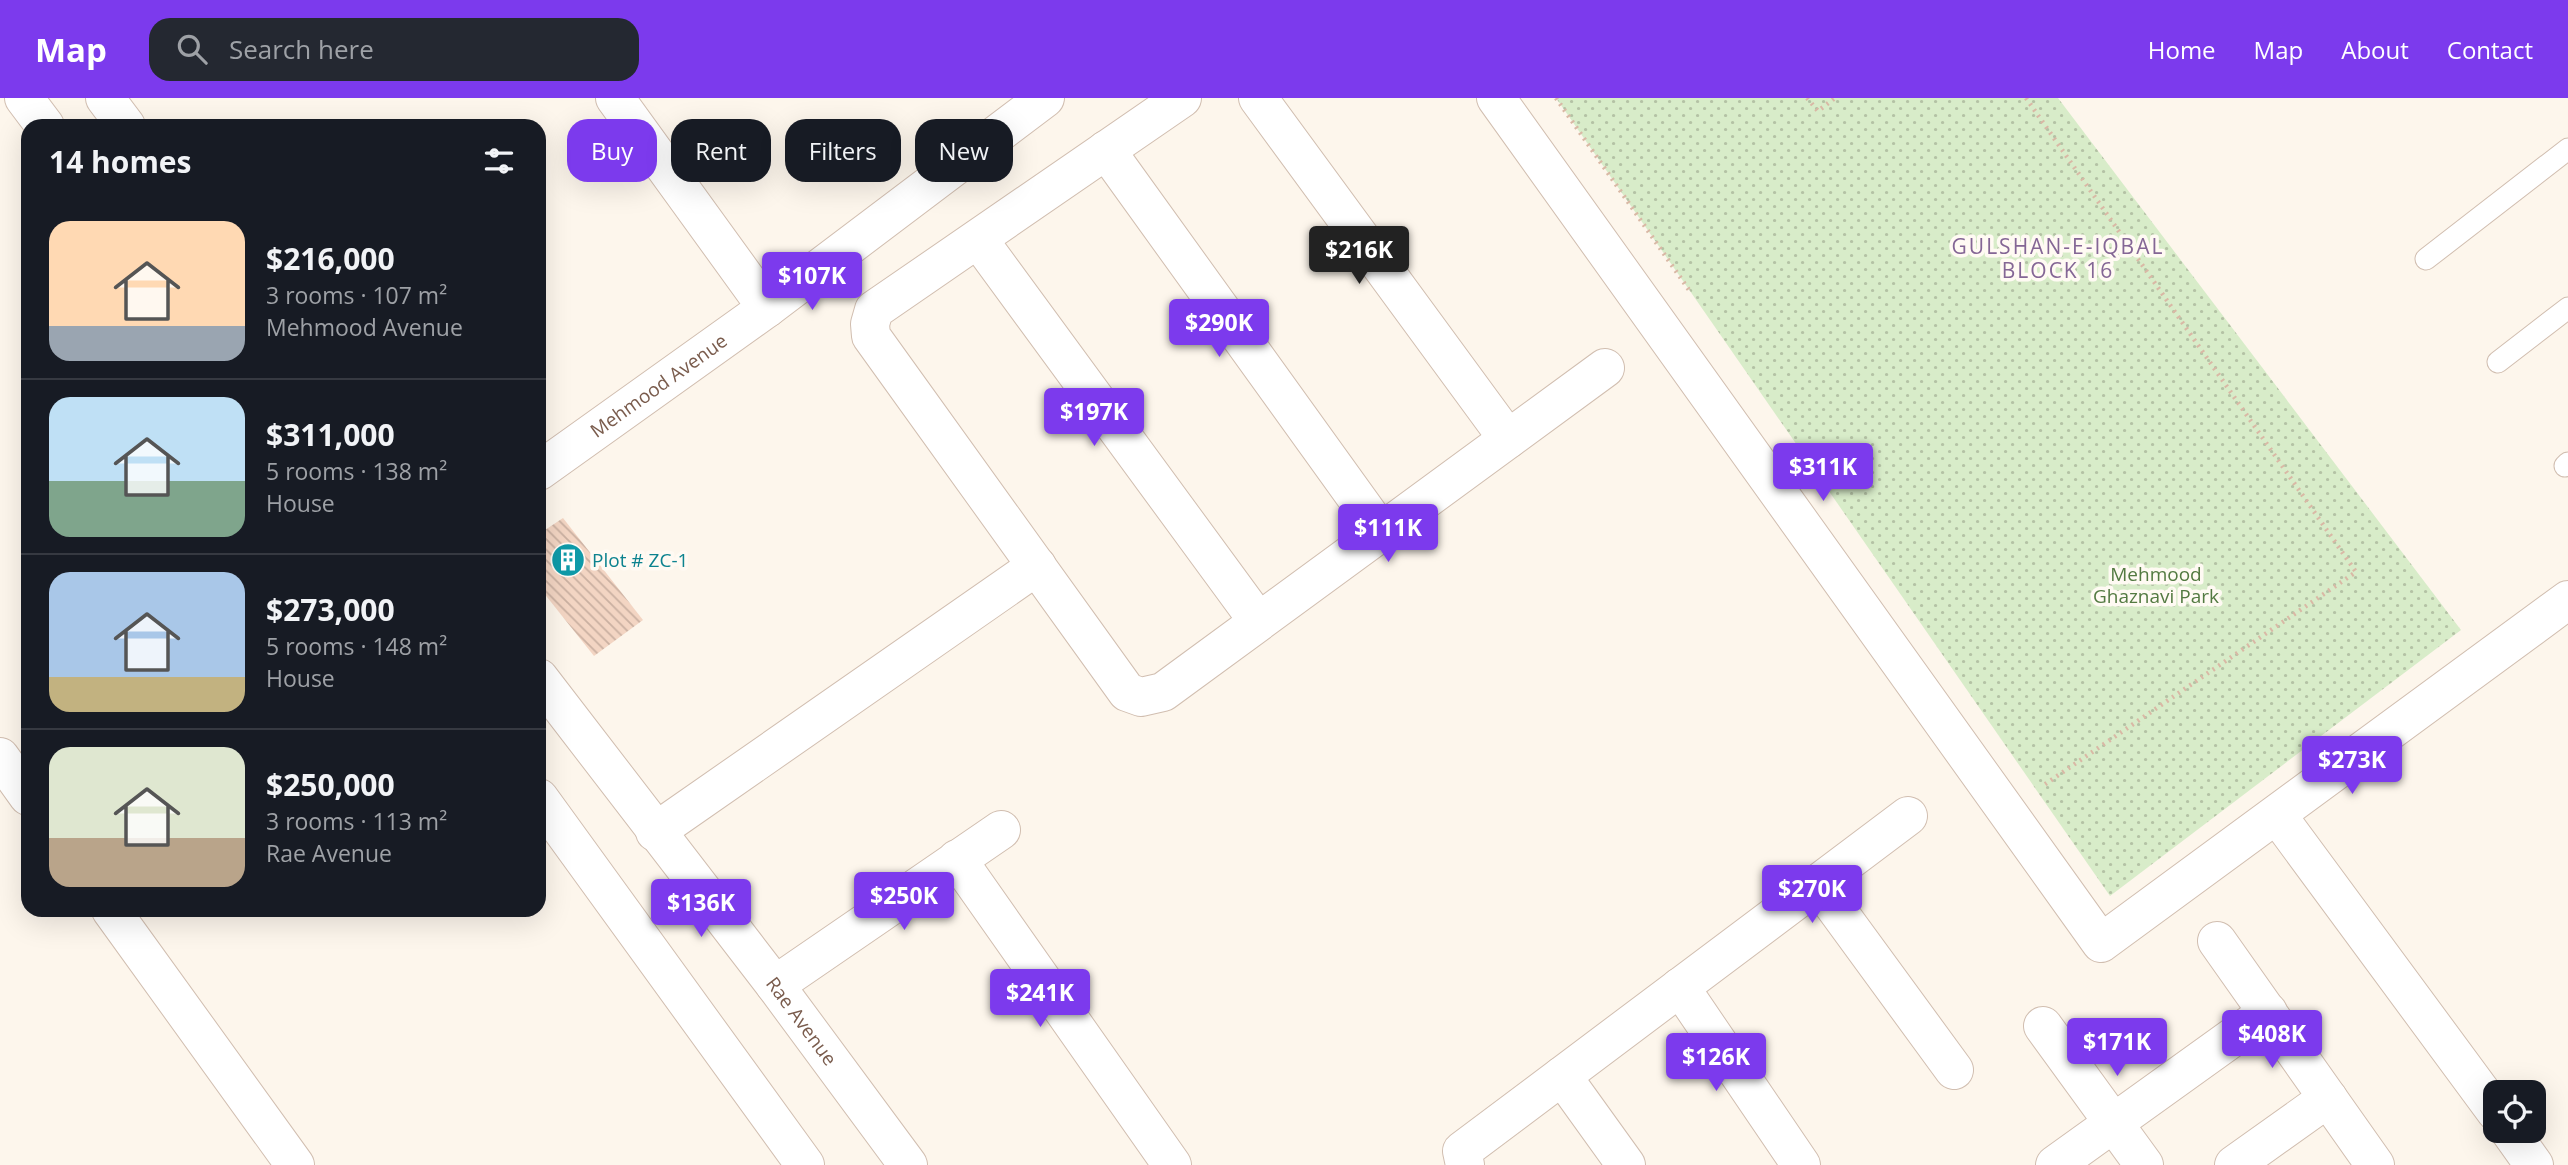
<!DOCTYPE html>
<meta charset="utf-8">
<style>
body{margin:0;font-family:"Open Sans",sans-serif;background:#242831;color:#f1f3f6;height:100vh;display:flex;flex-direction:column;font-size:26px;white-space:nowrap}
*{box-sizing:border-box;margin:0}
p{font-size:23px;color:#9ea1a6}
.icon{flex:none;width:38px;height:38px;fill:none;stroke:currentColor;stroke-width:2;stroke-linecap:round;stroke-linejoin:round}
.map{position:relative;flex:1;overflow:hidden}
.details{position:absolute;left:21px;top:21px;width:525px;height:798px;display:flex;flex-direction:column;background:#171b24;border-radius:21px;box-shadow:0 7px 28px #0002}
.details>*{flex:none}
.banner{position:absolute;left:567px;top:21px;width:665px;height:63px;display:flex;gap:14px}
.fabs{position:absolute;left:2483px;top:982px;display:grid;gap:14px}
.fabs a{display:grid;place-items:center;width:63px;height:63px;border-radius:14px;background:#171b24;box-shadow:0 7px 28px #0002;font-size:35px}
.price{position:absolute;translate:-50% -60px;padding:0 16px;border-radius:7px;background:#7c3aed;color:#fff;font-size:23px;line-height:46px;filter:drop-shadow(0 2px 4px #0008)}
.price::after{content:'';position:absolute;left:50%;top:42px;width:21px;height:16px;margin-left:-10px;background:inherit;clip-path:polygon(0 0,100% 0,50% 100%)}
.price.on{background:#222;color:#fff}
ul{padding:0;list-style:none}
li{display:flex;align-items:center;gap:21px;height:175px;padding:0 28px}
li+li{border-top:2px solid #363941}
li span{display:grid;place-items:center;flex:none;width:196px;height:140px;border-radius:21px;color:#555}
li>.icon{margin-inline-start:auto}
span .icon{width:84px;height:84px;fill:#fffc;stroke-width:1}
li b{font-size:30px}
h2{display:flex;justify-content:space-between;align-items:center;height:84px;padding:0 28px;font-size:30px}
.tag{padding:0 24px;border-radius:21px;background:#171b24;box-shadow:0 7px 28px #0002;font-size:24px;line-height:63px}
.tag.on{background:#7c3aed;color:#fff}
header{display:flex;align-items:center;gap:42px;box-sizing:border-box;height:98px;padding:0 35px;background:#7c3aed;color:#fff}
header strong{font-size:33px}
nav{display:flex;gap:38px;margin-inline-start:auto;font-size:24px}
.search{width:490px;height:63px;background:#242831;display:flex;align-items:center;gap:18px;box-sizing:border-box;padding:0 24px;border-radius:21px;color:#9ea1a6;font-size:26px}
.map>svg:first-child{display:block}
.park{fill:url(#park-dots)}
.building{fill:url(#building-back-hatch)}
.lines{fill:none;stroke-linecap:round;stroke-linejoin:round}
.lane-casing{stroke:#d1beb0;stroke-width:23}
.street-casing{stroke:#d1beb0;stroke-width:40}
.path{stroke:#d9b8a5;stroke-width:4.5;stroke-dasharray:2 5;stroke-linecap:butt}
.lane{stroke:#fff;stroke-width:21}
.street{stroke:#fff;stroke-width:38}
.labels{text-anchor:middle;stroke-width:7;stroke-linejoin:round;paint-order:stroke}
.street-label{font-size:19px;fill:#7a5c4d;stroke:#fffaf3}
.culture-label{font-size:19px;fill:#0d838f;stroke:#fffaf3;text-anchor:start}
.park-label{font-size:19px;fill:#537a41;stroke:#fffaf3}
.neighbourhood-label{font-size:21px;letter-spacing:2px;fill:#846695;stroke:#fffaf3}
</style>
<header>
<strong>Map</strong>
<div class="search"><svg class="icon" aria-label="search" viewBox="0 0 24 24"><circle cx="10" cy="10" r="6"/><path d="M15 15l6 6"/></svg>Search here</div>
<nav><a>Home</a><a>Map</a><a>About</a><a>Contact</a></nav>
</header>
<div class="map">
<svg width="2568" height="1067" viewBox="0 0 2568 1067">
<defs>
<pattern id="park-dots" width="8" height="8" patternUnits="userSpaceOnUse" patternTransform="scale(1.75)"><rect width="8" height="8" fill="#d8ecc9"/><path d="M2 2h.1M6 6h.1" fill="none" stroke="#b4c2a5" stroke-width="1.8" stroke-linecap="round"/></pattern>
<pattern id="building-back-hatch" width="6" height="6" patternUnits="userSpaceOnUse" patternTransform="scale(1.75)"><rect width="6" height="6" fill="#f3d5c3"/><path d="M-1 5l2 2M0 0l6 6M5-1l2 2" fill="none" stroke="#cab0a1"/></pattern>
</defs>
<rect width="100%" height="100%" fill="#fdf6ec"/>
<path class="park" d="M1556,0H2058L2461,532L2110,798Z"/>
<path class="building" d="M563,420L643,522L594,558L539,489V436Z"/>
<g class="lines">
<g class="lane-casing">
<path id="lane" d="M2426,161L2568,51
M2498,264L2568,210
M2565,368L2568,365"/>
</g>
<g class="street-casing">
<g id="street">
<path d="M24,0L45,28"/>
<path d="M105,0L126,28"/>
<path d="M615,0L767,210"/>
<path d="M1182,0L874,212L870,226L871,238L1127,594L1141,599L1163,594L1605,270"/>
<path d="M1258,0L1508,341"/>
<path d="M1496,0L2101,845L2568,502"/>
<path d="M1106,52L1381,434"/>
<path d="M978,141L1258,523"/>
<path id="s1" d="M539,373L767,210L1045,0"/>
<path id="s2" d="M539,580L775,887L908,1067"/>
<path d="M0,659L28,698"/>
<path d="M539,700L805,1067"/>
<path d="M2277,717L2496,1014"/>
<path d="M655,734L1037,468"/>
<path d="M957,761L1172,1067"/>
<path d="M1818,786L1954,972"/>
<path d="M111,812L295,1067"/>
<path d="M2217,843L2375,1067"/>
<path d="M775,887L1001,732"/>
<path d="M1680,889L1801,1067"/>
<path d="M2043,928L2144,1067"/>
<path d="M1562,978L1626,1067"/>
<path d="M2509,1032L2534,1067"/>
<path d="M1465,1067L1462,1053L1908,718"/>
<path d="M2055,1067L2268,914"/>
<path d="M2234,1067L2328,1000"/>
</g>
</g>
<path class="path" d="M1556,0L1689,192
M1807,0L1818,13L1835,0
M2026,0L2356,474L2041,689"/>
<use href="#lane" class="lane"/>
<use href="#street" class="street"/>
</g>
<defs>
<g id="building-disc" transform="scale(1.75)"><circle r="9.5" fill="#0f9aa8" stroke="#fffaf3"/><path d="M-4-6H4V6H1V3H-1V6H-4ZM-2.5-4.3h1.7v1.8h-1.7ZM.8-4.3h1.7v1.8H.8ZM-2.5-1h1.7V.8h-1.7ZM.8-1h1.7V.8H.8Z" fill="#fff"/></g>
</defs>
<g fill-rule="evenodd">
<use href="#building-disc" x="568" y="462"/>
</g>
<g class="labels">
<g class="street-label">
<text dy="7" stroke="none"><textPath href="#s1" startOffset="147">Mehmood Avenue</textPath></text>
<text dy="7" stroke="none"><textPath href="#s2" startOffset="432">Rae Avenue</textPath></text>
</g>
<g class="culture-label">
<text x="592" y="469">Plot # ZC-1</text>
</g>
<g class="park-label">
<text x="2156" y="483">Mehmood<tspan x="2156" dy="22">Ghaznavi Park</tspan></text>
</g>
<g class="neighbourhood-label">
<text x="2058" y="156">GULSHAN-E-IQBAL<tspan x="2058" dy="24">BLOCK 16</tspan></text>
</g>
</g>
</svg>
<div class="fabs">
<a><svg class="icon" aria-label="locate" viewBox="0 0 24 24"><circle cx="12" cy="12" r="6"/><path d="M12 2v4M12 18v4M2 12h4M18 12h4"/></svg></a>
</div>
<b class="price on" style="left:1359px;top:188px">$216K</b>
<b class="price" style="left:812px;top:214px">$107K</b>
<b class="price" style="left:1219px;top:261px">$290K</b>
<b class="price" style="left:1094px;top:350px">$197K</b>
<b class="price" style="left:1823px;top:405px">$311K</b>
<b class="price" style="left:1388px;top:466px">$111K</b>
<b class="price" style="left:2352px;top:698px">$273K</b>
<b class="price" style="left:1812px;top:827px">$270K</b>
<b class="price" style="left:904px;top:834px">$250K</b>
<b class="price" style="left:701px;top:841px">$136K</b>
<b class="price" style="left:1040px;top:931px">$241K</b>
<b class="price" style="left:2272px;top:972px">$408K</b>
<b class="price" style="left:2117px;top:980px">$171K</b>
<b class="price" style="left:1716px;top:995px">$126K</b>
<div class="banner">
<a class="tag on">Buy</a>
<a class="tag">Rent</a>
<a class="tag">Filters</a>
<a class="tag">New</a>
</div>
<section class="details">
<h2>14 homes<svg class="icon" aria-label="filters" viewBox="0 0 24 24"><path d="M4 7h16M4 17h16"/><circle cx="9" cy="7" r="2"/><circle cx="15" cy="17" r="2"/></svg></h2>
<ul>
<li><span style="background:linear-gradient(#ffd9b3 75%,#9aa5b1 0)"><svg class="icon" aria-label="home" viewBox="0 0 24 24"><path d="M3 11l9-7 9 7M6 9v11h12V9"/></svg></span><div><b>$216,000</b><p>3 rooms · 107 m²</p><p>Mehmood Avenue</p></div></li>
<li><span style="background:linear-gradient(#bfe0f5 60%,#7fa58c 0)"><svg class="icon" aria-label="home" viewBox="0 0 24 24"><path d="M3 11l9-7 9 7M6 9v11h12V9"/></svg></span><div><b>$311,000</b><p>5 rooms · 138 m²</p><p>House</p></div></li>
<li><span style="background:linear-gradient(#a9c7e8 75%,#c2b280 0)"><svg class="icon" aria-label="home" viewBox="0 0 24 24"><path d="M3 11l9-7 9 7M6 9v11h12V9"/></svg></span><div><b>$273,000</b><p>5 rooms · 148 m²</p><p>House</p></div></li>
<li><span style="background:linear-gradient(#dfe7d0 65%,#b9a48a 0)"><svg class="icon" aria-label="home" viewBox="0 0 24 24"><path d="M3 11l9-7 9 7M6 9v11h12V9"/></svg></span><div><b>$250,000</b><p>3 rooms · 113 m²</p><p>Rae Avenue</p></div></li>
</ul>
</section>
</div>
